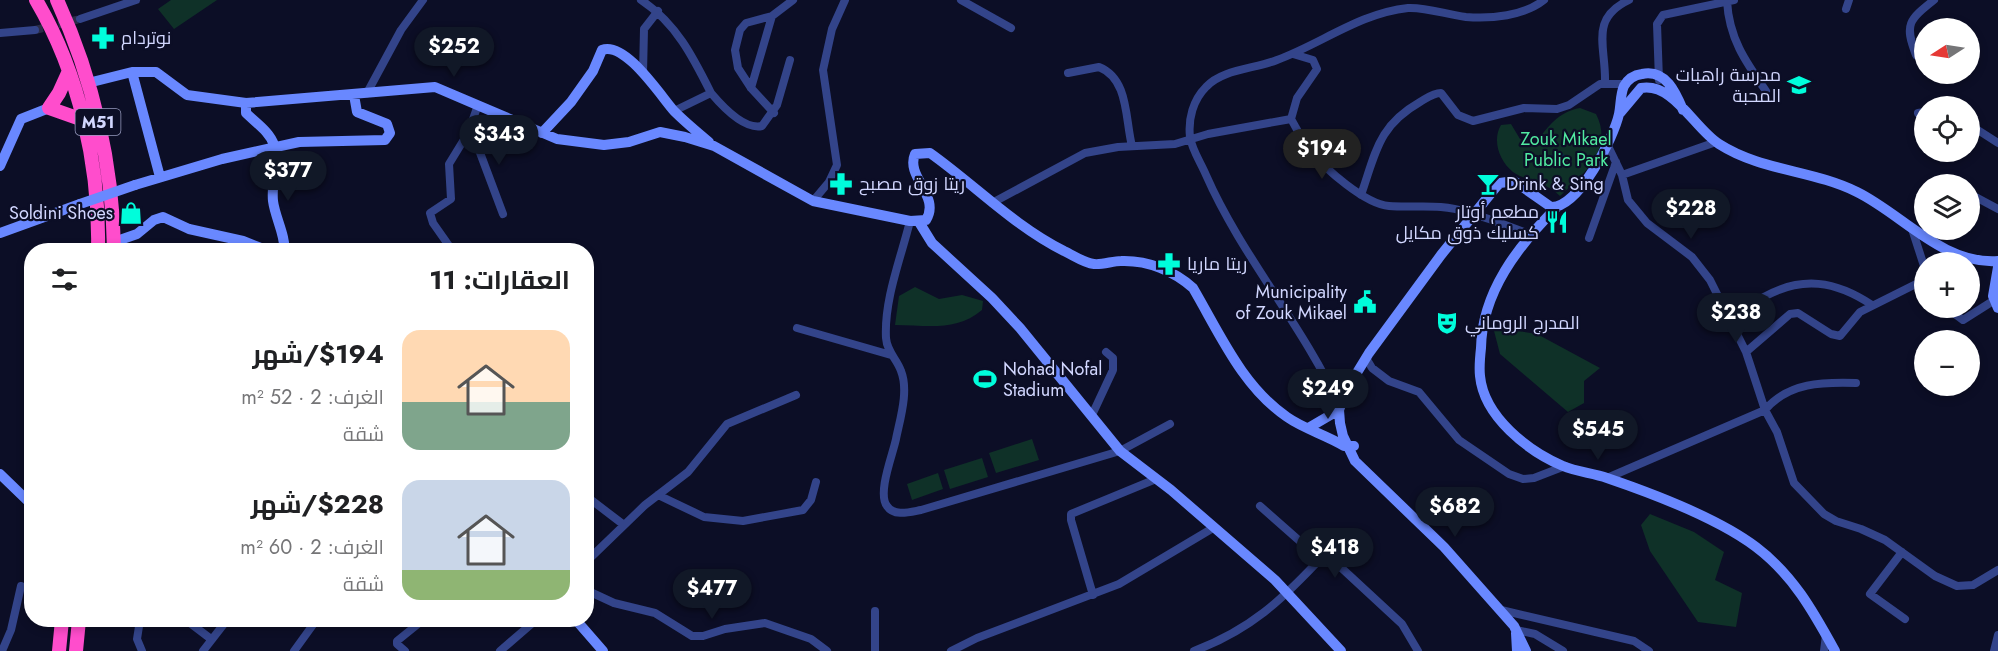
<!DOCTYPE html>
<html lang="ar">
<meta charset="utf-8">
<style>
body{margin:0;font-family:Jost,Cairo,sans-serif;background:#f2f2f2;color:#202124;direction:rtl;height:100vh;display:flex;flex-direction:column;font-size:22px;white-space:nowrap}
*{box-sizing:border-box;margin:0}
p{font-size:20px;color:#757577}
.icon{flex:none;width:33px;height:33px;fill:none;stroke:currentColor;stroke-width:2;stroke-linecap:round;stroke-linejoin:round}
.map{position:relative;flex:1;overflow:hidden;direction:ltr}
.details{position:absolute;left:24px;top:243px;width:570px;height:384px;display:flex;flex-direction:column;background:#fff;border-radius:24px;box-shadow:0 3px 9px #0003;direction:rtl}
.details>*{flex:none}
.needle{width:39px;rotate:258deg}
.controls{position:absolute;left:1914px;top:18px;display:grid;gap:12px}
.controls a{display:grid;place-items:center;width:66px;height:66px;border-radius:50%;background:#fff;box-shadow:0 3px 9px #0003;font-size:30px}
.price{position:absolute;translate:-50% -51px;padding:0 14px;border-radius:21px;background:#111827;color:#fff;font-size:20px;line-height:39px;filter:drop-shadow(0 2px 3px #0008)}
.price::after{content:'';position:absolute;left:50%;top:36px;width:18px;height:14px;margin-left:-9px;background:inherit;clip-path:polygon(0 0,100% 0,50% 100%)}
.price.active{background:#222;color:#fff}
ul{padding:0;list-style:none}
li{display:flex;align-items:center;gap:18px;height:150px;padding:0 24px}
li span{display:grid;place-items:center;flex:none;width:168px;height:120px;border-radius:18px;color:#555}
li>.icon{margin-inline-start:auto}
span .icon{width:72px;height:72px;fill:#fffc;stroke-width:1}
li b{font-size:26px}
h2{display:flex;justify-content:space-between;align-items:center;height:72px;padding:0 24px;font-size:26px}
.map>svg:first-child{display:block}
.green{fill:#0f3128}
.water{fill:#052c47}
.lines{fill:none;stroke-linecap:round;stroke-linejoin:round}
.street-tunnel{stroke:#2a2c47;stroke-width:8;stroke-dasharray:8 4;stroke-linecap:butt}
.street{stroke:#33448a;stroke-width:8}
.secondary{stroke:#6988ff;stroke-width:10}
.highway{stroke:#ff4dcc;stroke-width:14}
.street-bridge{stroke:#33448a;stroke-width:8}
.secondary-bridge{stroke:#6988ff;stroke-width:10}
.labels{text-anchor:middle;stroke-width:4.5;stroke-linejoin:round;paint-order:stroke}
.shield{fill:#0c0e26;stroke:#979bbe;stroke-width:1.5}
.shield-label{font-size:16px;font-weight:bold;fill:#d2d7ff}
.poi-label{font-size:18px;fill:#d2d7ff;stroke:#0c0e26;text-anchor:start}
.park-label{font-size:18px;fill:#51eba1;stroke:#0c0e26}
</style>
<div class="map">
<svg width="1998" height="651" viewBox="0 0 1998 651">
<rect width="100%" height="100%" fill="#0c0e26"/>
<path class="green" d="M171,0H217L174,29L158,9Z
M1580,108L1596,114C1614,149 1584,174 1560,196C1545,181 1528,182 1513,172C1499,161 1492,140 1501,125L1511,124L1520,139L1536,142C1549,126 1558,112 1580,108Z
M915,287L939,299L962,295L983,301L982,310C956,332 927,325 895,325L899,296Z
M1493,327L1537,334L1600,368L1584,381V403L1568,412L1500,354Z
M1032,439L1039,460L996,473L989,453Z
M982,458L988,477L950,489L944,470Z
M938,473L943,489L912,500L907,484Z
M1650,514L1694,532L1724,552L1715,580L1742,593L1736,627L1698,622L1650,551L1641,525Z"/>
<path class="water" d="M1550 160a8 8 0 1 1 16 0a8 8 0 1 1-16 0Z"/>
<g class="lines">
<path class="street-tunnel" d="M35,30L80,19"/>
<path class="street" d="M641,0C676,23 693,57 711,93L674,111
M961,0L1011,28
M1727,1C1729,38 1745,61 1766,91
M1846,9L1849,0
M80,19L136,0
M0,33L35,30
M1916,55C1904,24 1909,20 1934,0
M643,73L644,29L658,11
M1068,73L1099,67C1129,79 1125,119 1132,146
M1659,80L1657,24L1663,15L1734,0
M1605,82C1606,46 1589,19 1629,0
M751,88L772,16
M367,93L401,30L423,0
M711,93C722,106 744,130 762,126L777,105L790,60
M774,113L751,88L738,68L735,50L740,30L746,23L772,16L793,0
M1918,113L1924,112
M1291,119L1297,98L1317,69L1313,60L1293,54
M1970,125L1998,143
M468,133L479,150L503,214
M1608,146L1622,175L1628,200L1647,223L1692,257L1710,280L1746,352
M1622,175L1716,142
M1970,194L1998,209
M1361,195C1376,152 1378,126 1420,102C1427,98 1433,93 1441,93L1458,115L1473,121L1524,108L1557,109L1569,105L1600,84H1626
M813,201L829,182L837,165L823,70L832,29L845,0
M992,203L1085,153L1118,147L1175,144L1208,134L1291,119C1297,129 1302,141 1310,150C1325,169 1365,204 1389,206C1416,208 1440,203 1467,212
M1492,220L1529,234
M910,221C901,258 884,299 886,338C887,352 897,359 901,371C909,391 900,419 896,439C893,454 877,493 887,506C894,517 910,512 921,510L1120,451L1170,424
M1912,229L1924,266
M1589,238L1616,162
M452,250L433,223L430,213L451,199L449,164L468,133L478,105
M1762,298C1802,275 1836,281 1872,305
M1947,308L1963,320L1993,301
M797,328L891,355
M1366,358L1372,368L1389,381L1419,392L1459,440L1509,474L1523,479L1534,478L1565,466
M1856,383C1823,382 1789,382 1765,410L1777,432L1794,483L1824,514L1836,521L1861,529L1885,540L1935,576L1957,586L1973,585L1998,570
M1340,407C1303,325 1242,257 1206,175C1201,163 1192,150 1190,137C1188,119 1193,100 1206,87C1222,69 1255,69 1277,60C1321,44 1360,13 1408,8C1427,7 1447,15 1466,17C1491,19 1524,16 1544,0
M1092,415L1113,370V358L1106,352
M1607,478L1765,410L1746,352L1790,314L1798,313L1831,334L1840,336L1860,312L1924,280
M658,495L704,517L743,521L803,510L811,500L816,482
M586,496L624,525
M1260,506L1311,551L1335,562L1402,624L1418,651
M1902,552L1870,594L1905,619
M587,561L645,505L688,472L727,424L796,395
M586,590L614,603L655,613L692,636H703L725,629L765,623L811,639L827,651
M1093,595L1071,520V514L1156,479
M1501,610L1634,641L1649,651
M140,620L137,639L142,651
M186,620L211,639
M1516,630L1535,634L1563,651
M2,651L11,630L21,586
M203,651L227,620
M294,651L315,622
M405,651L397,644V641L423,620
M500,651L536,620
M875,651V611
M951,651L977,638L1119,584L1213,528
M1194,651C1250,630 1282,600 1322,557
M1824,651L1826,635
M1994,651L1998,635"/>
<path class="secondary" d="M132,72L160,177
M88,83L132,72H156L187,95L246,103L435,87L557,139L604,145L629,142L660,132L685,137L714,146L813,201L910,221L926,220C941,196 905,177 915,154L930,153C975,185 1014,226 1064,251C1073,255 1084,263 1094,264C1102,265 1113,261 1121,261C1148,260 1174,271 1193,288C1220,334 1242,386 1287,417C1304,429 1326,435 1344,446H1354
M246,103V113C256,123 270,132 274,145C279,163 271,183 273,201C275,217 286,237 284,250
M1620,113L1641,88C1673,82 1694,128 1719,144C1761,171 1813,170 1857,192C1902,214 1943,265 1998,261
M542,133L571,102L593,71L602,50C625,41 660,95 674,111C685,122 697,132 709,142
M0,166L21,119L49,108
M135,185L222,159L299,142L385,140L390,133L387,124L357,112L354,95
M1556,208C1518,246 1482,292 1481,348C1480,357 1479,367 1480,376C1484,417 1528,451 1563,466C1577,472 1593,473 1607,478C1651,493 1719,519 1756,547C1793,575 1813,611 1835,651
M919,222L932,243L992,298L1020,328L1120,451L1171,490L1275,580L1341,651
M0,233L80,204
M114,242L137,234L154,220L163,217L189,229L243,241L266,250
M1998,267L1993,296L1998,308
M1310,427L1339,410
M0,474L32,505
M586,561V563
M576,620L603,651
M1516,633L1517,651
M1526,651L1514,626L1444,547L1355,461L1343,436L1340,423L1339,410L1347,389L1369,353L1441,255L1496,187L1500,183L1514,181L1551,207C1579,208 1614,137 1619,114C1621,105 1620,95 1624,86C1628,79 1634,75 1642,74C1666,69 1676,93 1683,110"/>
<path class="highway" d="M36,0C79,73 100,166 98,250
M57,0C93,78 113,165 114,250
M69,71L59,93L49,108L83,120
M59,651L62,620
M76,651L79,620"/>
<path class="street-bridge" d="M1467,212L1492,220"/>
<path class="secondary-bridge" d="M80,204L135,185"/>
</g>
<defs>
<g id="pharmacy-bare" transform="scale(1.8)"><path d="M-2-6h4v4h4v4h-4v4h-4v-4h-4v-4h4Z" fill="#00fddb" stroke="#0c0e26" stroke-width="2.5" paint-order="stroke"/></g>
<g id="school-bare" transform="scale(1.8)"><path d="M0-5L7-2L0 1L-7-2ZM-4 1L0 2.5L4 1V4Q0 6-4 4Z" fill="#00fddb" stroke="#0c0e26" stroke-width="2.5" paint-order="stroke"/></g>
<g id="bar-bare" transform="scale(1.8)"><path d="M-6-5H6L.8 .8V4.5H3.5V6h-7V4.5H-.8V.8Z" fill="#00fddb" stroke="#0c0e26" stroke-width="2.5" paint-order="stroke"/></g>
<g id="shop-bare" transform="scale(1.8)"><path d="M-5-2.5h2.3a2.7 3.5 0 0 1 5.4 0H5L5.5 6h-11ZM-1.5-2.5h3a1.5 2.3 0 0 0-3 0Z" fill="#00fddb" stroke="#0c0e26" stroke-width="2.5" paint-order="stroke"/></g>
<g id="restaurant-bare" transform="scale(1.8)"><path d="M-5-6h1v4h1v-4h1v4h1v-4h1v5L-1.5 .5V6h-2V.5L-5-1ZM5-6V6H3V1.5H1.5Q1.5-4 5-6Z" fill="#00fddb" stroke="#0c0e26" stroke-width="2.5" paint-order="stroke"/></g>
<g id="civic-bare" transform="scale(1.8)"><path d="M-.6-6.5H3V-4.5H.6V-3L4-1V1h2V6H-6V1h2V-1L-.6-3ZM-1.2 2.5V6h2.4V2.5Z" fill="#00fddb" stroke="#0c0e26" stroke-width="2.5" paint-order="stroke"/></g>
<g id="theatre-bare" transform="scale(1.8)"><path d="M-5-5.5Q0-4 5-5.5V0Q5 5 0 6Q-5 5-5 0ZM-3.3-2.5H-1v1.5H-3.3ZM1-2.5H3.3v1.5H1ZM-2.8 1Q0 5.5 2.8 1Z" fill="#00fddb" stroke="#0c0e26" stroke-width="2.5" paint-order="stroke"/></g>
<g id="stadium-bare" transform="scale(1.8)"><path d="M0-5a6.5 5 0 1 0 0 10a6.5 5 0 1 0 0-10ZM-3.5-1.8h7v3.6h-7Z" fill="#00fddb" stroke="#0c0e26" stroke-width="2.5" paint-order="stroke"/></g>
</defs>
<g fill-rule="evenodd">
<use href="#pharmacy-bare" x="103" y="38"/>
<use href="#school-bare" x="1799" y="85"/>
<use href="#pharmacy-bare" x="841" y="184"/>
<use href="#bar-bare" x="1488" y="184"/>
<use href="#shop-bare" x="131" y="213"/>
<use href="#restaurant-bare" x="1557" y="222"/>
<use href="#pharmacy-bare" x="1169" y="264"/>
<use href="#civic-bare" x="1365" y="302"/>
<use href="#theatre-bare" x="1447" y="323"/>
<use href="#stadium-bare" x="985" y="379"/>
</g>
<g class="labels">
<rect class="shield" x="75.5" y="109" width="45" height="26" rx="4.5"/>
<g class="shield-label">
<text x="98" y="128">M51</text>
</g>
<g class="poi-label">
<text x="121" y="44">نوتردام</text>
<text x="1781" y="81" text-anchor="end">مدرسة راهبات<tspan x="1781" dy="21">المحبة</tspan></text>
<text x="859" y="190">ريتا زوق مصبح</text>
<text x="1506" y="190">Drink &amp; Sing</text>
<text x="1539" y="218" text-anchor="end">مطعم أوتار<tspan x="1539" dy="21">كسليك ذوق مكايل</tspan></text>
<text x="113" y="219" text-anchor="end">Soldini Shoes</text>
<text x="1187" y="270">ريتا ماريا</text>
<text x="1347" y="298" text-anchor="end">Municipality<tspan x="1347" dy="21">of Zouk Mikael</tspan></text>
<text x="1465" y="329">المدرج الروماني</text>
<text x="1003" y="375">Nohad Nofal<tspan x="1003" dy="21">Stadium</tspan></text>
</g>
<g class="park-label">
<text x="1566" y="145">Zouk Mikael<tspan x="1566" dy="21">Public Park</tspan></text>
</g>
</g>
</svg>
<div class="controls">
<a><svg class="needle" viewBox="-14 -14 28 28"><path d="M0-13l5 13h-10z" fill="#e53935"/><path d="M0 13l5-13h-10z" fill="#757577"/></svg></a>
<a><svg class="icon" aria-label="locate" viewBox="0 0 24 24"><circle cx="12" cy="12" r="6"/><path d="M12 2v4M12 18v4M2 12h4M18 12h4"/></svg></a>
<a><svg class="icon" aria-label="layers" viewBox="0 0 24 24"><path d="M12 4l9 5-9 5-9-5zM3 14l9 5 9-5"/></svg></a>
<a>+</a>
<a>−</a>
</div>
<b class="price" style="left:454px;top:78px">$252</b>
<b class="price" style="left:499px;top:166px">$343</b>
<b class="price active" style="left:1322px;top:180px">$194</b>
<b class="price" style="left:288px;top:202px">$377</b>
<b class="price" style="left:1691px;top:240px">$228</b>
<b class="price" style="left:1736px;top:344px">$238</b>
<b class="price" style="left:1328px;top:420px">$249</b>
<b class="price" style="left:1598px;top:461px">$545</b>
<b class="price" style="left:1455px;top:538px">$682</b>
<b class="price" style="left:1335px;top:579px">$418</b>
<b class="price" style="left:712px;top:620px">$477</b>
<section class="details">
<h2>العقارات: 11<svg class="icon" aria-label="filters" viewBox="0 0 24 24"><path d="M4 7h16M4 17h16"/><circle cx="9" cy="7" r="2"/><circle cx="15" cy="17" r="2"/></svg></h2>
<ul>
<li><span style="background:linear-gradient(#ffd9b3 60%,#7fa58c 0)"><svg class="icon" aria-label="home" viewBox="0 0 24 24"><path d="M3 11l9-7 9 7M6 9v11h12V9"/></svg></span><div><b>$194/شهر</b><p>الغرف: 2 · 52 m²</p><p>شقة</p></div></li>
<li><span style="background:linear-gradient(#c9d6e8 75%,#8fb573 0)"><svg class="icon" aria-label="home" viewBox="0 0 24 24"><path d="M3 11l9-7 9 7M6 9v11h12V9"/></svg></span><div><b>$228/شهر</b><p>الغرف: 2 · 60 m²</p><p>شقة</p></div></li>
</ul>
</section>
</div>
